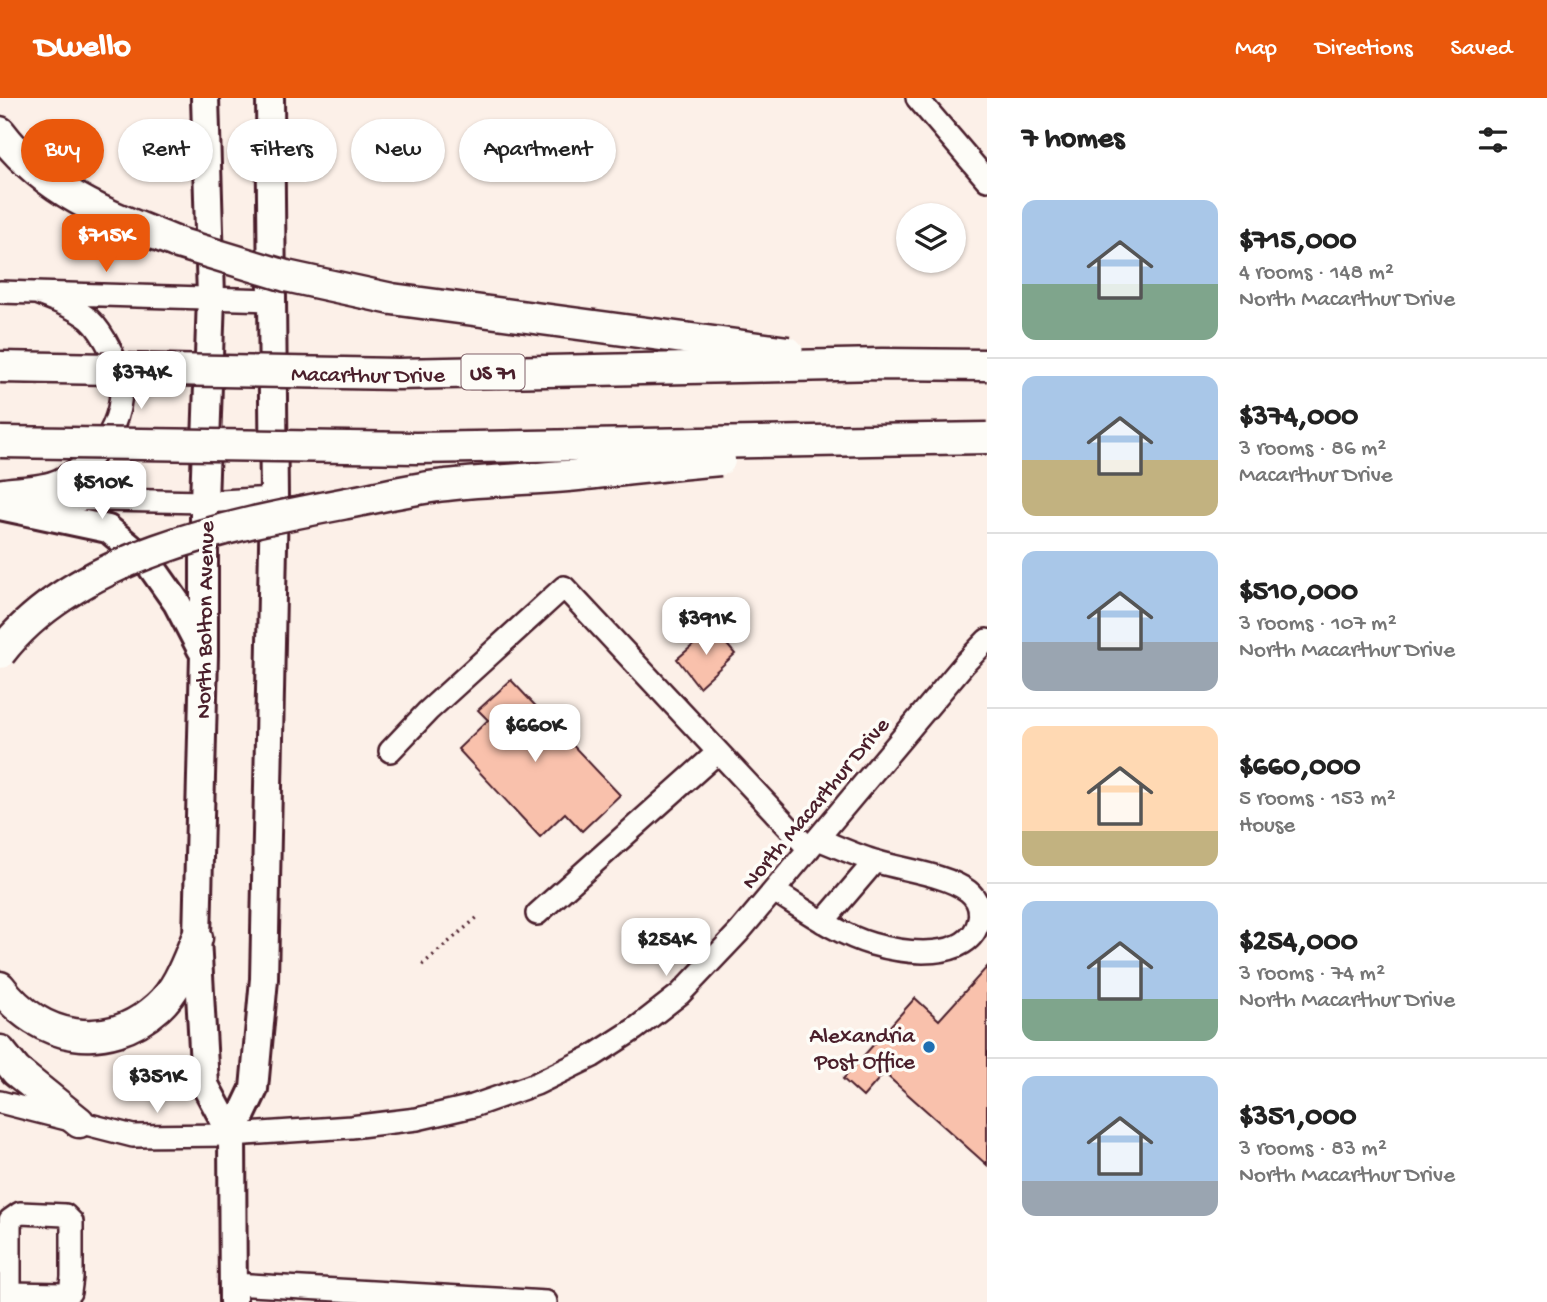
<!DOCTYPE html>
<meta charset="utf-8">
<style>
body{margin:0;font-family:"Gochi Hand",sans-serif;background:#f6f6f6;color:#222;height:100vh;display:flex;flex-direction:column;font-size:26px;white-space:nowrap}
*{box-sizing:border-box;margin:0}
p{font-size:23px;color:#767676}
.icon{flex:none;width:38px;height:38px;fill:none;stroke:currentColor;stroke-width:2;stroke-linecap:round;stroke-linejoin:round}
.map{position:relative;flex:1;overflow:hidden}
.sheet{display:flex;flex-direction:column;background:#fff;width:560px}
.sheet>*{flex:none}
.guide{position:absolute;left:21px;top:21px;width:665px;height:63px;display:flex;gap:14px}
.buttons{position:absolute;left:896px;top:105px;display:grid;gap:14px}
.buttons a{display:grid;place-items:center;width:70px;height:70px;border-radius:50%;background:#fff;box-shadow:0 2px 5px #0004;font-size:35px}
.price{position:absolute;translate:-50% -60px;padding:0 16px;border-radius:14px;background:#fff;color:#222;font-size:23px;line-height:46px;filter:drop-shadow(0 2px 4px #0008)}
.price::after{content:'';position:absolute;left:50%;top:42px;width:21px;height:16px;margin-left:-10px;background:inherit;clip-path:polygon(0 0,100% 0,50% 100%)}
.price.selected{background:#ea580c;color:#fff}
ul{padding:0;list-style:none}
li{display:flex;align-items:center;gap:21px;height:175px;padding:0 35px}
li+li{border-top:2px solid #e0e0e0}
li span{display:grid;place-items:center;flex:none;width:196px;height:140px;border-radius:14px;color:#555}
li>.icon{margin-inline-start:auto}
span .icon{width:84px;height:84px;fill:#fffc;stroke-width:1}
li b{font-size:30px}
h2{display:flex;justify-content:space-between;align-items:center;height:84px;padding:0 35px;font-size:30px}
.pill{padding:0 24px;border-radius:32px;background:#fff;box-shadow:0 2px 5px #0004;font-size:24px;line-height:63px}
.pill.selected{background:#ea580c;color:#fff}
header{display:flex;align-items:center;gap:42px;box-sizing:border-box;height:98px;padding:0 35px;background:#ea580c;color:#fff}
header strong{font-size:33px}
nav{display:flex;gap:38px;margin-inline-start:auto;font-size:24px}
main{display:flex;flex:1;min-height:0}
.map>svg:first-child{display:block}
.building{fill:#f9c1ac;stroke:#4a1f2b;stroke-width:2}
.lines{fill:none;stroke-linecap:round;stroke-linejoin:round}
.minor-casing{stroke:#4a1f2b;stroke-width:26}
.major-casing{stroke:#4a1f2b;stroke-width:32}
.highway-casing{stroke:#4a1f2b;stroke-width:35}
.path{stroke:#4a1f2b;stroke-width:3.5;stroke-dasharray:2 5;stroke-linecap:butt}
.minor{stroke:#fdfcf7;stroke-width:21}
.major{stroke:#fdfcf7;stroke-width:26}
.highway{stroke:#fdfcf7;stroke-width:30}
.highway-bridge-casing{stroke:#4a1f2b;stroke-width:35;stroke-linecap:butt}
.highway-bridge{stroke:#fdfcf7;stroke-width:30}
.poi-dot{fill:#1f6fb2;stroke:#fdfcf7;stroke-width:2.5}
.labels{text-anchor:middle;stroke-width:7;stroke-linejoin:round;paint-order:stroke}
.shield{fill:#fdfcf7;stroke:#806168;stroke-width:2}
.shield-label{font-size:21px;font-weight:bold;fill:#4a1f2b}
.street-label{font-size:23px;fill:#4a1f2b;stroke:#fdfcf7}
.poi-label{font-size:23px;fill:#4a1f2b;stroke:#fdfcf7;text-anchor:end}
</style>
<header>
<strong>Dwello</strong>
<nav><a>Map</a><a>Directions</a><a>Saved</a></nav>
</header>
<main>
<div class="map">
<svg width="987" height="1204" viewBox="0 0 987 1204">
<rect width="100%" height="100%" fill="#fcf0e8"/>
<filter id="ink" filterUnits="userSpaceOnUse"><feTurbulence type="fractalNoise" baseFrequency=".0143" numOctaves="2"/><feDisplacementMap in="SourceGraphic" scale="14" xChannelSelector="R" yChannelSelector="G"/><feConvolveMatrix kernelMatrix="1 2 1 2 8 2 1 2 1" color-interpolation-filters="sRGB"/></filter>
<g filter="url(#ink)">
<path class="building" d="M713,530L735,556L699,589L677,561Z
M511,582L620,697L582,733L565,715L540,739L458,651L488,622L478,612Z
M987,869V1067L884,975L863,999L843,981L915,900L939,922Z"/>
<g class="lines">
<g class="minor-casing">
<path id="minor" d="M917,0L987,82
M0,194L271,202
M0,392C18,389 42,390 59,382C108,359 137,304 111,253C105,241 99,230 89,221C74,209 54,202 36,195
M13,400L204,404L274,400
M390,653L428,613L564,489L809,751
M774,793C805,812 837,836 872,846C903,855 970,865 979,822C981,811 977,800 968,793C947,777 904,772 878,764C857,758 838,749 818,741
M537,816L717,655
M823,824L875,763
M0,1004L133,1038L232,1037L351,1029L417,1021L473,1008L536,986L593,958L635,931L680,896L739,834L965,565L987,542
M233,1186L546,1204
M10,1204V1122L20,1115L65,1117L72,1124V1179L70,1194L62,1196L10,1195"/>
</g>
<g class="major-casing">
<path id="major" d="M205,0L211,199L204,404V557L197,840L205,987L232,1037
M0,408L108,431L148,464L177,505L201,551
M233,1204L232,1037L254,991L264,881L274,400L270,0"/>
</g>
<g class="highway-casing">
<path id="highway" d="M0,34C46,95 109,118 178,145
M0,889C39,942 107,955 158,909C178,891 187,864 197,840
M0,953L16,973L79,1024"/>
</g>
<path class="path" d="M422,867L480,817"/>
<use href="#minor" class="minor"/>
<use href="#major" class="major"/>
<use href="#highway" class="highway"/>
<g class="highway-bridge-casing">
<g id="highway-bridge">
<path d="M178,145L286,178L392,201L788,254"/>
<path id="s1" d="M0,269L398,276L882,266L987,267"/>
<path d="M0,344L416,350L987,340"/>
<path d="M0,555C76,456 232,427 347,405C380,399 413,390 446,387C490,382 534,381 578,377C626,372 673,366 720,362"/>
</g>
</g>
<use href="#highway-bridge" class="highway-bridge"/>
</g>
</g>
<circle class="poi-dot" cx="929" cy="949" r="7"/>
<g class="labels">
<rect class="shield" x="461.5" y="256.5" width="63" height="35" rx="5"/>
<g class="shield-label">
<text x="493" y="281">US 71</text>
</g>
<g class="street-label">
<text dy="8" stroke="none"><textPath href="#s1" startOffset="368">Macarthur Drive</textPath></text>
<text transform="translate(203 522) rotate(-89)" y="8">North Bolton Avenue</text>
<text transform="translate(814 704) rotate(-50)" y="8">North Macarthur Drive</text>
</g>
<g class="poi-label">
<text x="915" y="944">Alexandria<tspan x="915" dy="26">Post Office</tspan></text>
</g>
</g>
</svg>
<div class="buttons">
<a><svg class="icon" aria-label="layers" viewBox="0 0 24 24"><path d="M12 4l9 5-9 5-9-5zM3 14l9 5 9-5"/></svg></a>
</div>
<b class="price selected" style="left:106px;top:176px">$715K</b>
<b class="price" style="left:141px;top:313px">$374K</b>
<b class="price" style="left:102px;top:423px">$510K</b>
<b class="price" style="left:706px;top:559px">$391K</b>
<b class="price" style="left:535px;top:666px">$660K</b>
<b class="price" style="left:666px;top:880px">$254K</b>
<b class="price" style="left:157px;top:1017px">$351K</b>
<div class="guide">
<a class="pill selected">Buy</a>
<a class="pill">Rent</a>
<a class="pill">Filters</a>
<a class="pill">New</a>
<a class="pill">Apartment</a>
</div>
</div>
<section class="sheet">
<h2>7 homes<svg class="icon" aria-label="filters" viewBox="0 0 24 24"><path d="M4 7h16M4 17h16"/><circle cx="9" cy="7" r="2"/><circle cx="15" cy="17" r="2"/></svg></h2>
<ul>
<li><span style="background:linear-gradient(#a9c7e8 60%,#7fa58c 0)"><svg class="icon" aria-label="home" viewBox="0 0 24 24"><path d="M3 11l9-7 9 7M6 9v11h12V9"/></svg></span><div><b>$715,000</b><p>4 rooms · 148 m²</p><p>North Macarthur Drive</p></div></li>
<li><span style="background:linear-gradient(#a9c7e8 60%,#c2b280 0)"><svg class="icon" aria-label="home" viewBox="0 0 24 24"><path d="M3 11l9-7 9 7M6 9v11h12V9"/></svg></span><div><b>$374,000</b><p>3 rooms · 86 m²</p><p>Macarthur Drive</p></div></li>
<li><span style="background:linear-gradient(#a9c7e8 65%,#9aa5b1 0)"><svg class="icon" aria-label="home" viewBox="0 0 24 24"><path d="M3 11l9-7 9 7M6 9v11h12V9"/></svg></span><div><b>$510,000</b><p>3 rooms · 107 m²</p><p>North Macarthur Drive</p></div></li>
<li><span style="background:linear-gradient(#ffd9b3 75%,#c2b280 0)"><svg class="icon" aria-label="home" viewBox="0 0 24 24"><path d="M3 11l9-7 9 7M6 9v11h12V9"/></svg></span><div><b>$660,000</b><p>5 rooms · 153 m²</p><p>House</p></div></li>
<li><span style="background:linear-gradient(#a9c7e8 70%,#7fa58c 0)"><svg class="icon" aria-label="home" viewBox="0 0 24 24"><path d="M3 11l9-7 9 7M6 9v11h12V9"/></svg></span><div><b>$254,000</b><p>3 rooms · 74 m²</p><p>North Macarthur Drive</p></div></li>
<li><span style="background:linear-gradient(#a9c7e8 75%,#9aa5b1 0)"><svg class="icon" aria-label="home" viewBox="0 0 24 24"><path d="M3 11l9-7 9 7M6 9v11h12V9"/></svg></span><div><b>$351,000</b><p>3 rooms · 83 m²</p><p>North Macarthur Drive</p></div></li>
</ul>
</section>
</main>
